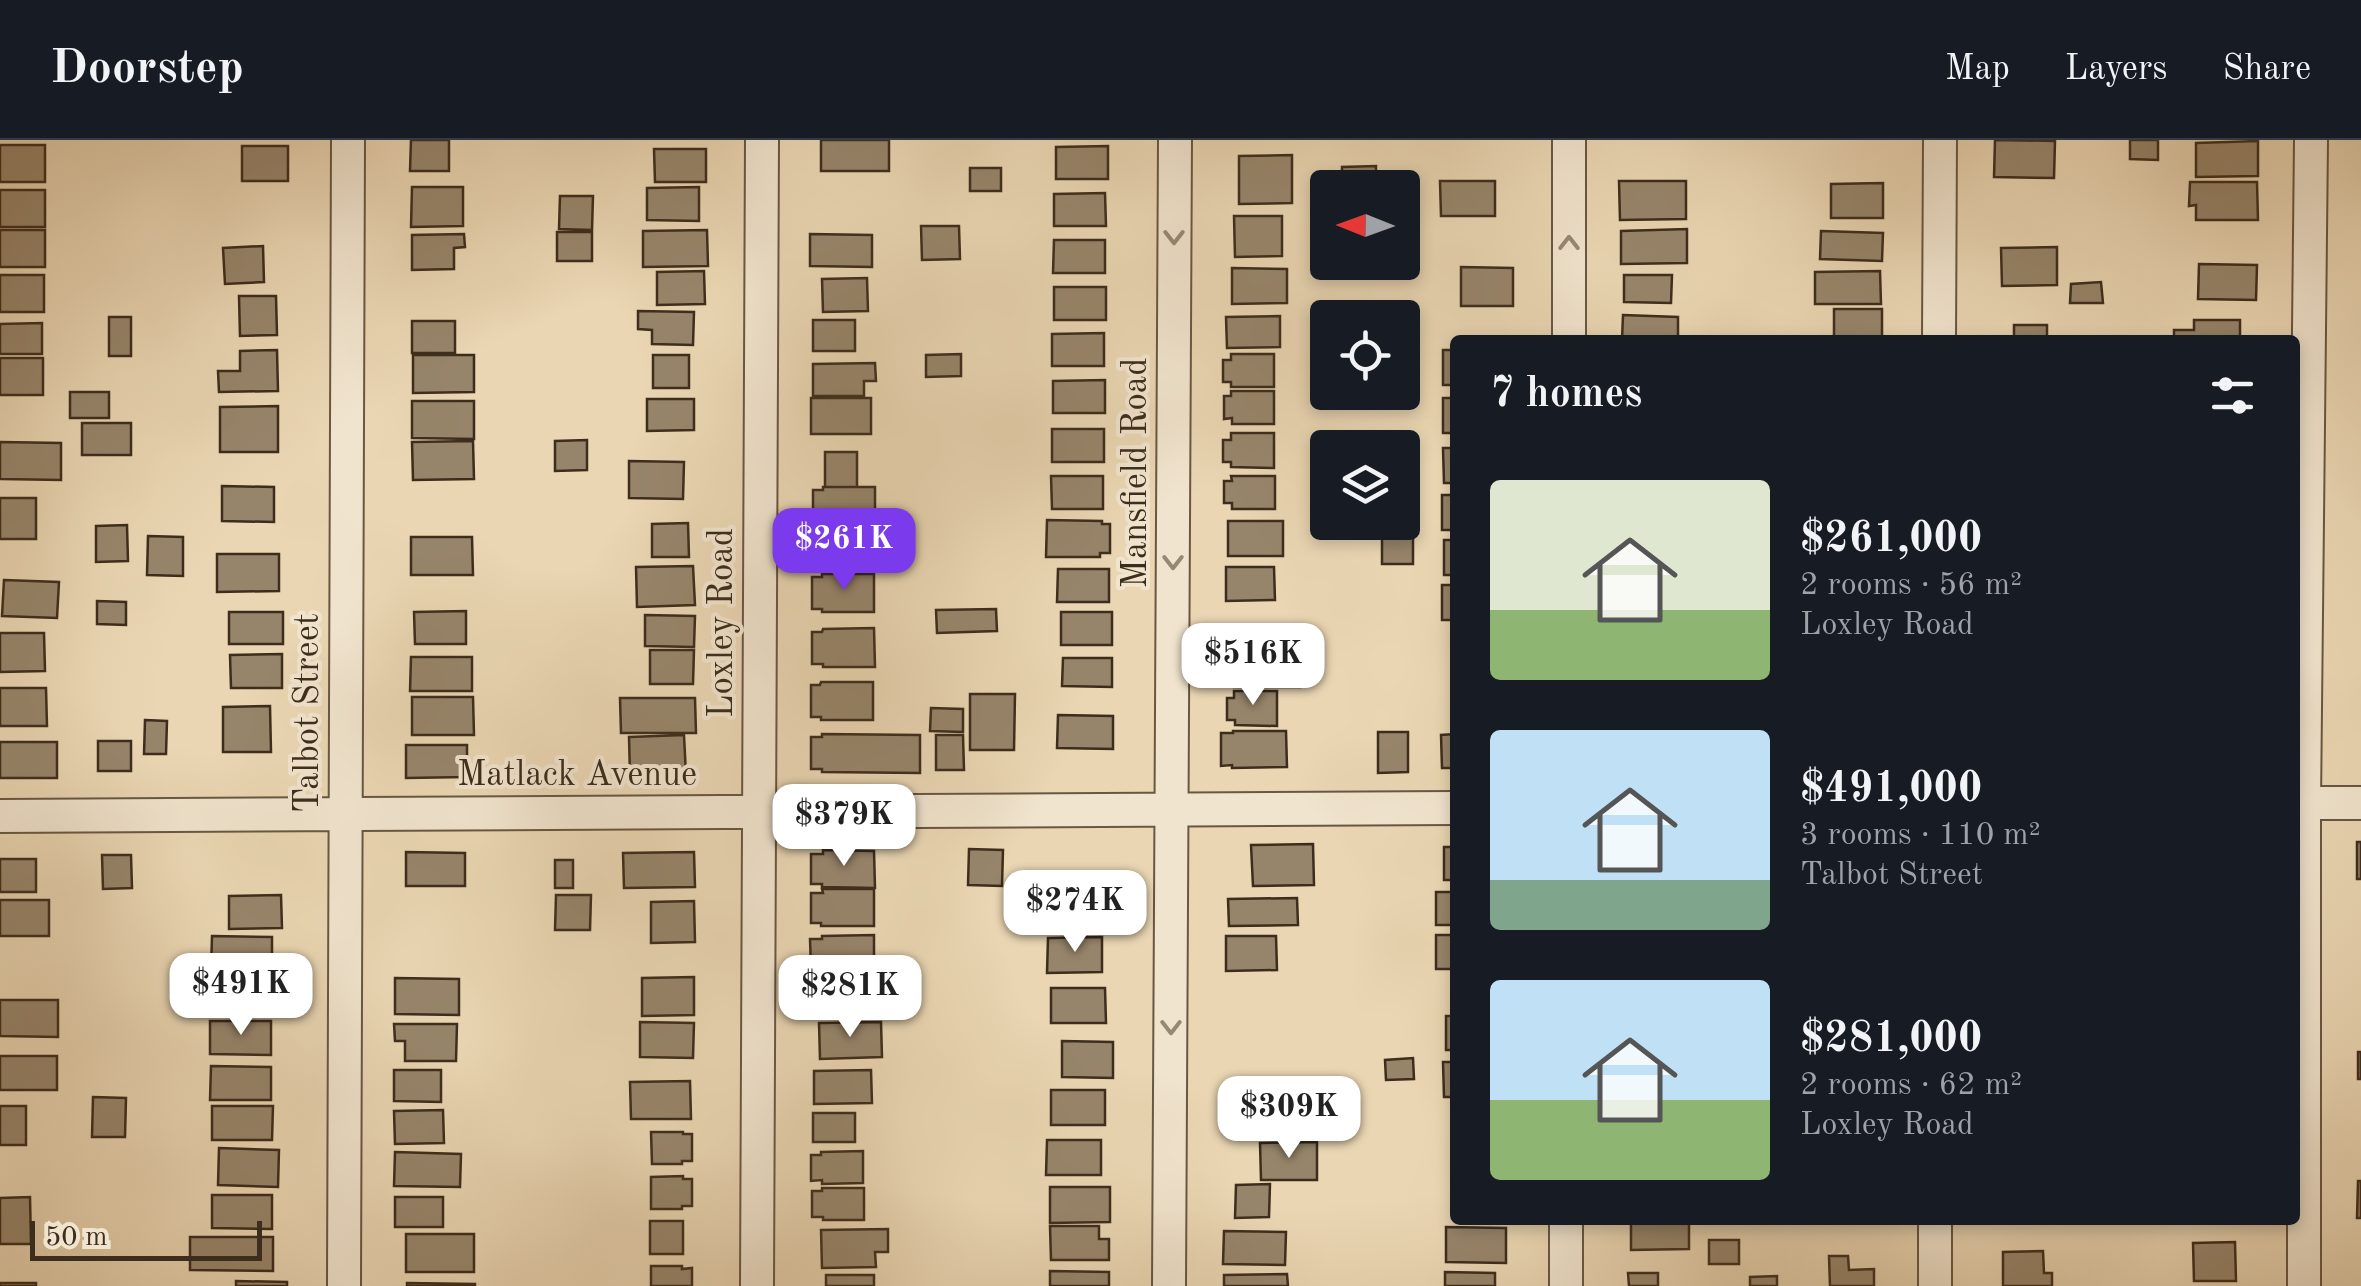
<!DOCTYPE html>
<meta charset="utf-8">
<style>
body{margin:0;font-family:"Old Standard TT",serif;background:#242831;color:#f1f3f6;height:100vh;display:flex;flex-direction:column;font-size:38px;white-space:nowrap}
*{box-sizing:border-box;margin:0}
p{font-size:32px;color:#9ea1a6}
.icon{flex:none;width:55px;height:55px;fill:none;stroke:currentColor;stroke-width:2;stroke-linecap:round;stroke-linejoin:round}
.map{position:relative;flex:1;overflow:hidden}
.details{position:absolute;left:1450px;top:195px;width:850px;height:890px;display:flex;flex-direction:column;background:#171b24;border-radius:10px;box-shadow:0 5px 15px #0003}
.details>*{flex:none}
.needle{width:65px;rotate:271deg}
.fabs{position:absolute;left:1310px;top:30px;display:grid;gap:20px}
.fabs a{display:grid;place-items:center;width:110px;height:110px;border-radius:10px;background:#171b24;box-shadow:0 5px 15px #0003;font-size:50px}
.scale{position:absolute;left:30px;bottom:25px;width:232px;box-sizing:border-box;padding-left:10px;border:5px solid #3d2d1c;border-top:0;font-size:28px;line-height:35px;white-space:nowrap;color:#3d2d1c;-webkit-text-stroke:8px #f1e4ce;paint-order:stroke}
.price{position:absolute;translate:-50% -85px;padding:0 22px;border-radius:20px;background:#fff;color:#222;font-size:32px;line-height:65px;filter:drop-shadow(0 2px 5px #0008)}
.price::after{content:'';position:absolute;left:50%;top:60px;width:30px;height:22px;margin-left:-15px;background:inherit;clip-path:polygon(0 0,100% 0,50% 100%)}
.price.on{background:#7c3aed;color:#fff}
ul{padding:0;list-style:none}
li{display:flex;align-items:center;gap:30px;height:250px;padding:0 40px}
li span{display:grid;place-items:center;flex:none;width:280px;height:200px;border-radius:10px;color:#555}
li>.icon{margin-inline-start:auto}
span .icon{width:120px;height:120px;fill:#fffc;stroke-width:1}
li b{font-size:42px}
h2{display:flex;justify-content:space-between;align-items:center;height:120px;padding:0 40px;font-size:42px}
header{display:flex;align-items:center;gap:60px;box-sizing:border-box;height:140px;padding:0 50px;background:#171b24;border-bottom:2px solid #363941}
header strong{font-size:48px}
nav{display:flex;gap:55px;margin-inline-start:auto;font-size:35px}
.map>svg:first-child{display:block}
.building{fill:#97856b;stroke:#3d2d1c;stroke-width:2.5}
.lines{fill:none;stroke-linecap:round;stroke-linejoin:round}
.minor-casing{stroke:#685742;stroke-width:36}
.minor{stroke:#f1e4ce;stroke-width:32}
.oneway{stroke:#978875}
.labels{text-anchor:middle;stroke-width:8;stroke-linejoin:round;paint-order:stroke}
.street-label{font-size:35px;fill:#3d2d1c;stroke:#f1e4ce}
</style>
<header>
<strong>Doorstep</strong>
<nav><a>Map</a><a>Layers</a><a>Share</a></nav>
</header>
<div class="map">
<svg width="2361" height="1146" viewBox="0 0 2361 1146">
<rect width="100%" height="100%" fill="#ead6b3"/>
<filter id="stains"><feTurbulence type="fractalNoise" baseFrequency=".002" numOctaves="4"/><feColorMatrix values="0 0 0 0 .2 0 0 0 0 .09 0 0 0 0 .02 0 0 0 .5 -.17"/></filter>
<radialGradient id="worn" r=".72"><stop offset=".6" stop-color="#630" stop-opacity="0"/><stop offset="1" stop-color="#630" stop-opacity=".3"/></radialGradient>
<path class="building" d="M411,0H449V31H410Z
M821,0H889V31H821Z
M1995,0L2055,1L2054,38L1994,37Z
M2130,0H2158V20L2130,19Z
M2258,1V36L2196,37V3Z
M0,5H45V42H0Z
M242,6H288V41H242Z
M1108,6V39H1056V7Z
M654,9H706V42H655Z
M1292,15V63L1239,64V16Z
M1376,26V48H1342V27Z
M970,28H1001V51H970Z
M1440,41H1495V76H1441Z
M1619,41H1686V79L1620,80Z
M2190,42H2257L2258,80H2196V65L2189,66Z
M1883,43V78H1831V44Z
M412,47H463V86L411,87Z
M699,47V81L647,80V48Z
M0,50H45V87H0Z
M1105,53L1106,86H1054V54Z
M560,56H593L592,90L559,89Z
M1234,76H1282V116L1235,117Z
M921,86H959L960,119L922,120Z
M1687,89V123L1621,124V91Z
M0,90H45V127H0Z
M707,90L708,126L643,127V91Z
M1821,91L1883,93L1882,121L1820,119Z
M557,92H592V121H557Z
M464,94L465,107L454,108V129L412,130V95Z
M810,94L872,95V127L810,126Z
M1054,100H1105V133H1053Z
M263,106L264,142L225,144L223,108Z
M2057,107V145L2002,146L2001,108Z
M2199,124L2257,125L2256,160L2198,159Z
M1461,127L1513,128V166H1461Z
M1232,128L1287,129V163L1232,164Z
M704,131L705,164L657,165V132Z
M1880,131L1881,164H1815V132Z
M0,135H44V172H0Z
M1624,135H1672L1671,163L1624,162Z
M867,138L868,171L823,172L822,139Z
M2101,142L2103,163H2070L2071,144Z
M1054,147H1106V180H1054Z
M239,156H276L277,195L240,196Z
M1834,169H1882V198L1834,199Z
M638,171L694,172L693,205L652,204V190L638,189Z
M1623,175L1678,177V200H1622Z
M1280,176V207L1227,208L1226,177Z
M109,177H131V216H109Z
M813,180H855V211H813Z
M2194,180H2240V200H2174V190H2194Z
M412,181H455V213H412Z
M42,183V214H0V184Z
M2014,185H2047V200H2014Z
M1104,193V226H1052V194Z
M277,210L278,251L219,252L218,231H240V211Z
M1443,210H1455V245H1443Z
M961,214V236L926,237V215Z
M1231,214H1274V247H1231V242H1223V220H1231Z
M413,215H474V252L413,253Z
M653,215H689V248H653Z
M0,218H43V255H0Z
M875,223L876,241H864V256H813V224Z
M1105,240V273H1053V241Z
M1231,251H1274V284H1232V278L1224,279V256H1231Z
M70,252H109V278H70Z
M811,258H871V294H811Z
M1443,258H1455V293H1443Z
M647,259H694V290L647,291Z
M412,261H474V299L412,298Z
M278,266V312H220V267Z
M82,283H131V315H82Z
M1052,289H1104V322H1052Z
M1231,293H1274V328L1231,327V322H1223V300H1231Z
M587,300V330L555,331V301Z
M1384,300H1417L1416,331H1402V308H1384Z
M473,301L474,339L413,340L412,302Z
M0,302L61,303V340L0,339Z
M1443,308H1455V343H1444Z
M825,312H857V347H825Z
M629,321L684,322L683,359L629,358Z
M1051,336H1103V369H1052Z
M1231,336H1275V369H1232V363H1224V341H1232Z
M222,346L274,347V382L222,381Z
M823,347H875V385H824L823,382H813V350H823Z
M1442,355H1455V390H1442Z
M1402,356H1412L1413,385L1385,386V382H1402Z
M0,358H36V399H0Z
M1047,380L1102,381V384H1110V413H1100V417H1046Z
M1228,381H1283V416H1228Z
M688,383L689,417H652V384Z
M127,385L128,421L96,422V386Z
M822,392H874V430H823V427H812V395H822Z
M1382,395H1413V424H1382Z
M148,396L183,397V436L147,435Z
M411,397H472L473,435H411Z
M1444,400H1455V435H1444Z
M217,414H279V451L217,452Z
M693,426L695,465L637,467L636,427Z
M1226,427H1274L1275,460L1226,461Z
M1058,429H1109V462H1057Z
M822,434H874V472H822V469H812V437H822Z
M4,440L59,442L57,478L2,476Z
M1442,445H1455V480H1442Z
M97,461L126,462V485L97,484Z
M996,469L997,491L937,493L936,470Z
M466,471V504H415L414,472Z
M229,472H283V504H229Z
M1061,472H1112V505H1061Z
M645,475L695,476L694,507L645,506Z
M874,488L875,527H823V524H812V492H822L823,489Z
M0,493H44L45,531L0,532Z
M650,510H694L693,544H650Z
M1234,512H1293V532H1300V547H1234Z
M282,514V548H231L230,515Z
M411,517H472V551H410Z
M1063,518H1112V547L1062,546Z
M821,542H873V580H821V577H811V545H820Z
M0,548H46L47,586H0Z
M1234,551H1277V586L1235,585V580H1227V558H1234Z
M970,554H1015L1014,610H970Z
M412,557H473L474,595H412Z
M620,558H695L696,593H621Z
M270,566L271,612H223V567Z
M931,568L963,569V592L930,591Z
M1058,575L1113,576V609L1057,608Z
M145,580L167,581L166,614H144Z
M1233,591H1286L1287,627L1232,628V625L1221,626V593H1233Z
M1378,592H1408V632L1378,633Z
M822,594L920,595V633L822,632V629H811V597H822Z
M1455,594V628H1442L1441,595Z
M684,595L686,635L630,636L629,597Z
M936,595H963L964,630H936Z
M98,601H131V631H98Z
M0,602H57V638H0Z
M406,605H467V637L406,638Z
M2357,702H2361V739H2357Z
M1313,704L1314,745L1253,746L1251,705Z
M1444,707H1455V740H1444Z
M969,709L1003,710L1002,746L968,745Z
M823,710L874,711L875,748L822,747V744H811V714H823Z
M406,712L465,713V746H406Z
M694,712L695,747L624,748L623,713Z
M102,715H131L132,748L103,749Z
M0,719H36V752H0Z
M555,720H573V748H555Z
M1047,747H1101L1102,782H1047Z
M822,749H874V786H821V783H811V753H823Z
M1436,752H1455V785H1436Z
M281,755L282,788L229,789V756Z
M556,755H591L590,790H555Z
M1297,758L1298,785L1229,786L1228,759Z
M0,760H49V796H0Z
M694,761L695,802L651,803V762Z
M874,795V832L821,833V829H811L810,799H822V796Z
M1436,795H1455V829H1436Z
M212,796L272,797V830H211Z
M1226,796H1276L1277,830L1226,831Z
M1102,797V832L1047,833L1048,798Z
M694,837V875L642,876V838Z
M816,837H863L864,870L816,871Z
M395,838L459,839V875L395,874Z
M211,842H272L271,876L211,875Z
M1051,848H1105L1106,883H1051Z
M0,860H58V897L0,896Z
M1446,876H1455V910H1446Z
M210,881H271V915L210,914Z
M640,882L694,883L693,918L640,917Z
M881,882L882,917L820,919L819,883Z
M394,884H457L456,921H405V901H395Z
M1062,901L1113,902V938L1062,937Z
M2358,912H2361V939H2358Z
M0,916H57V950H0Z
M1413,918L1414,939L1386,940L1385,920Z
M1443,922H1455V957H1444Z
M211,926L271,927V960H210Z
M394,930H441V962L394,961Z
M871,930L872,963L814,964V931Z
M690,941L691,979H631L630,942Z
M1051,950H1105V985H1051Z
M93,957L126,958L125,997H92Z
M1224,961L1274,962L1273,995L1224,994Z
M0,966H26V1005H0Z
M212,966H273L272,1000H212Z
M443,970L444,1003L395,1004L394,971Z
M813,973H855V1002H813Z
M651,992H683V994H692V1021H682V1024H652Z
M1047,1000H1101V1035H1046Z
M1317,1002V1040H1261L1260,1003Z
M219,1008L279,1010L278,1047L218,1045Z
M863,1011V1043L822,1044V1040L811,1041V1015H821V1012Z
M395,1012L461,1014L460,1047L394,1046Z
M683,1036V1039H692V1066H682V1069H651V1037Z
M2358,1041H2361V1078H2357Z
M1270,1044L1269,1077L1235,1078L1236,1045Z
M1050,1047H1110V1082L1050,1083Z
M822,1048H864V1080H823V1077H812V1051H822Z
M212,1055H272V1089L212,1088Z
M30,1057L31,1104H0V1058Z
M395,1057H443V1087H395Z
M1631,1080H1689V1109L1631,1110Z
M2181,1080H2248V1081L2181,1083Z
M650,1081H683V1114H650Z
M1050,1086H1099V1099H1109V1120H1051Z
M1446,1087L1506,1088V1123L1446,1122Z
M888,1089V1112H875L876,1127L822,1128L821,1090Z
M1224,1091L1286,1092L1285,1125L1223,1124Z
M406,1094H474V1132H406Z
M190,1097H273V1131L190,1130Z
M1709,1100H1739V1124H1709Z
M2235,1102L2236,1141H2194L2193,1103Z
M2043,1111L2044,1133H2052V1146H2003V1112Z
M1829,1116H1848L1849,1130L1874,1129V1146H1830Z
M651,1126H682V1129L692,1128V1146H651Z
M1050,1131L1109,1132V1146H1050Z
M1445,1132L1495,1133V1146H1445Z
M1628,1133H1658V1146H1629Z
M1287,1134L1288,1146H1224V1135Z
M826,1135H874V1146H826Z
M1777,1136V1146H1750V1137Z
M236,1141L287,1142V1146H236Z
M0,1143H36V1146H0Z
M407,1143L475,1144V1146H407Z"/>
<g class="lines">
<g class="minor-casing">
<path id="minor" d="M1569,200V0
M1939,200L1940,0
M2295,663H2361
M0,676L1455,668
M344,1146L348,0
M757,1146L762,0
M1169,1146L1175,0
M1566,1146V1080
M1935,1146V1080
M2304,1146V663L2311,0"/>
</g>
<use href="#minor" class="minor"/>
</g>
<defs><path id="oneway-chevron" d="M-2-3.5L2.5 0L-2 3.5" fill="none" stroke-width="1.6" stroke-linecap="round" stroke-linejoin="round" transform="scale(2.5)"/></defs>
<g class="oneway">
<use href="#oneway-chevron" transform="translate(1174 97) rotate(90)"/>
<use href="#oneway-chevron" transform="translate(1569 103) rotate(-90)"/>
<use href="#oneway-chevron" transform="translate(1173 422) rotate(90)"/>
<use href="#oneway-chevron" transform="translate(1171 887) rotate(90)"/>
</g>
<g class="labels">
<g class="street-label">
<text transform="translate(1134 333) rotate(-90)" y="12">Mansfield Road</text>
<text transform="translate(720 483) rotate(-90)" y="12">Loxley Road</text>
<text transform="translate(306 573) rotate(-90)" y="12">Talbot Street</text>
<text x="577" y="645">Matlack Avenue</text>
</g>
</g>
<rect width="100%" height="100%" filter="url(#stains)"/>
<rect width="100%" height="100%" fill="url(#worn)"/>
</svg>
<div class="fabs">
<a><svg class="needle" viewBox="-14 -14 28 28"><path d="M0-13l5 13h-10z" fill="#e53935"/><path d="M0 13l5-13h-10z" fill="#9ea1a6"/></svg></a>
<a><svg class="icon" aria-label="locate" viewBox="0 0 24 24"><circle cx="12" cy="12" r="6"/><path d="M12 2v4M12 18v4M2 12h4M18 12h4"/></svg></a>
<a><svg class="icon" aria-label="layers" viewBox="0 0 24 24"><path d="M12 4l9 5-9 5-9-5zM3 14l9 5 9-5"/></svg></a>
</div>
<div class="scale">50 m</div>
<b class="price on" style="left:844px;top:453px">$261K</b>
<b class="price" style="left:1253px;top:568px">$516K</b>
<b class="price" style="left:844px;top:729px">$379K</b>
<b class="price" style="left:1075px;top:815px">$274K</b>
<b class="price" style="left:241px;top:898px">$491K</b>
<b class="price" style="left:850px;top:900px">$281K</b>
<b class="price" style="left:1289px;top:1021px">$309K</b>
<section class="details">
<h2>7 homes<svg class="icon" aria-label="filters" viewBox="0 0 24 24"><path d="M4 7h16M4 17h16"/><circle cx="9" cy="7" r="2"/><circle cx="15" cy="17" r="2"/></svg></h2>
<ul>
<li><span style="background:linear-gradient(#dfe7d0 65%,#8fb573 0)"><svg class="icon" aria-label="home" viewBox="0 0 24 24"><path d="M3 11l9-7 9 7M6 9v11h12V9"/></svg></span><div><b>$261,000</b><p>2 rooms · 56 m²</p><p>Loxley Road</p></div></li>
<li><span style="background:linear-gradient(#bfe0f5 75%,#7fa58c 0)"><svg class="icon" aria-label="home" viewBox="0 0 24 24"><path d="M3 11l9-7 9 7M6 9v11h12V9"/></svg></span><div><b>$491,000</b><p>3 rooms · 110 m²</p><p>Talbot Street</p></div></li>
<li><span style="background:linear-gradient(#bfe0f5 60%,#8fb573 0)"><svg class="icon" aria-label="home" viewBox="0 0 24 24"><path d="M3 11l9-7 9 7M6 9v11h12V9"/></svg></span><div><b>$281,000</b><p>2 rooms · 62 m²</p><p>Loxley Road</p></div></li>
</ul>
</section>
</div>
